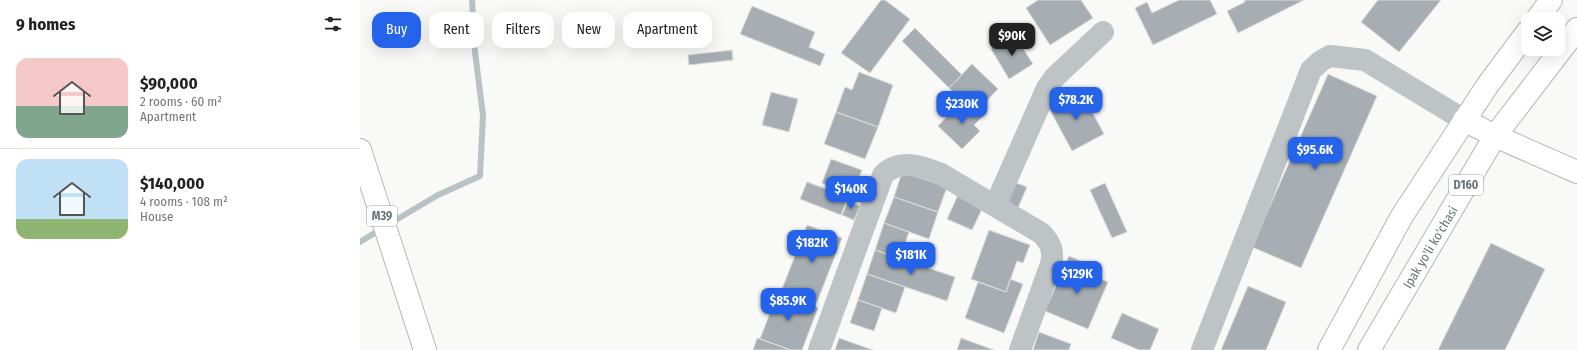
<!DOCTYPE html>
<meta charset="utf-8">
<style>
body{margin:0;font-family:"Fira Sans Condensed",sans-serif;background:#f2f2f2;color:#222;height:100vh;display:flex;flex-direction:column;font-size:15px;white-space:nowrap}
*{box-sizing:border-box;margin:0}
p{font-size:13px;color:#767676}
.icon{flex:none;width:22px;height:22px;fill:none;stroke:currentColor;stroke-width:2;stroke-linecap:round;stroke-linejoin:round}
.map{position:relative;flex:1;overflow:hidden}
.panel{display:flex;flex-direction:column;background:#fff;width:360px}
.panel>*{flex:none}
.guide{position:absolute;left:12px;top:12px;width:380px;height:36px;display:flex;gap:8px}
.buttons{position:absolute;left:1161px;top:12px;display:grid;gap:8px}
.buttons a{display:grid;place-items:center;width:44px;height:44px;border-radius:8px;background:#fff;box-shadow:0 4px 16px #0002;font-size:20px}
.price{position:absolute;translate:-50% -34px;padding:0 9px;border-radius:8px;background:#2563eb;color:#fff;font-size:13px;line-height:26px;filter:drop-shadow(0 1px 2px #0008)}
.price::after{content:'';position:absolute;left:50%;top:24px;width:12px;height:9px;margin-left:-6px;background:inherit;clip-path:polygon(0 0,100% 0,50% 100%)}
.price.selected{background:#222;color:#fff}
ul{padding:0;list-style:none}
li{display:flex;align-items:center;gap:12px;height:100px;padding:0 16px}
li+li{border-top:1px solid #e0e0e0}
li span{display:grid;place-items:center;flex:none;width:112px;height:80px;border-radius:12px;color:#555}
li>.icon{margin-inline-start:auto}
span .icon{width:48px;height:48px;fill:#fffc;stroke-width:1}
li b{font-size:17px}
h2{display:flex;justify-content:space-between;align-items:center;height:48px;padding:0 16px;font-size:17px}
.tag{padding:0 14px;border-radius:12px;background:#fff;box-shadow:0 4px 16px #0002;font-size:14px;line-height:36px}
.tag.selected{background:#2563eb;color:#fff}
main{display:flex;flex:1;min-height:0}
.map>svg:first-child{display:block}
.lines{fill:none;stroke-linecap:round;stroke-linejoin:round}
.stream{stroke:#b8c3c6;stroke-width:6}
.building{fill:#a6aeb3;stroke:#dbdbd9}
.major-casing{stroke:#b2b7ba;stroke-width:24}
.highway-casing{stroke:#b4b8bb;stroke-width:24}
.minor{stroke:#bec3c6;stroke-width:22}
.major{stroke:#fff;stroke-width:22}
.highway{stroke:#fff;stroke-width:22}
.labels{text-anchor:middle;stroke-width:4;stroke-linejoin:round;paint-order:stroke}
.shield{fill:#fff;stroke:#949ea5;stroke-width:1}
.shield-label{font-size:12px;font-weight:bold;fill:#66757e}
.street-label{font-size:13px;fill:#66757e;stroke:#fff}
</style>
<main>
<section class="panel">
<h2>9 homes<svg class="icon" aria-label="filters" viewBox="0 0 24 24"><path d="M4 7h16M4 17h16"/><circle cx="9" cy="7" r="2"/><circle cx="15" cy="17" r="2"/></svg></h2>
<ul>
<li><span style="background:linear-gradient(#f6c9c9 60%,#7fa58c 0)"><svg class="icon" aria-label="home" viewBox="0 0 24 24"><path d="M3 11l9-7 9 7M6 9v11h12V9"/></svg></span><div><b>$90,000</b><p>2 rooms · 60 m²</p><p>Apartment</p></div></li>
<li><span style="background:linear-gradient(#bfe0f5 75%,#8fb573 0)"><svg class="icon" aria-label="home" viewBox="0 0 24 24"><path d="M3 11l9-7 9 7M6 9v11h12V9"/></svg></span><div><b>$140,000</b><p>4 rooms · 108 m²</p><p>House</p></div></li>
</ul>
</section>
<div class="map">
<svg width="1217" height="350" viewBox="0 0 1217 350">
<rect width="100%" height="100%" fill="#f9f9f7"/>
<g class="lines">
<path class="stream" d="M29,224L78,195L120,176L123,115L115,52L112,0
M0,242L21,229"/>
</g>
<path class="building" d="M521,0H525L550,19L510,73L481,53Z
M678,0H721L733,18L690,45L666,8Z
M819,0H850L857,14L793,45L775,8L787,2L792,13Z
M884,0H944L878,33L867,11L885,2Z
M1018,0H1081L1039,52L1001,22Z
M392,6L455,32L449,47L465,54L460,66L380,34Z
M555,28L602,75L589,88L542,41Z
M654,34L673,64L649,79L631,49Z
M372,50L373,60L329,65L328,55Z
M612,64L638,89L615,113L589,88Z
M499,72L533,85L518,127L476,112L485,87L492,90Z
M968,74L1017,96L941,268L892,247Z
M721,91L744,134L712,151L689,108Z
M411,92L438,99L429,132L402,125Z
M607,105L615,113L620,107L626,113L614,125L620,131L602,149L578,126L594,109L599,113Z
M476,112L518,127L505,159L464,144Z
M471,159L502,170L493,194L462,183Z
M542,172L587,187L578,212L534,197Z
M447,182L488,197L481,215L440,199Z
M654,182L667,187L657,210L644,205Z
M745,183L767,232L752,238L730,190Z
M598,195L623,207L612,230L587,219Z
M534,197L578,212L569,239L524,223Z
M488,201L500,206L494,220L482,215Z
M524,223L549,232L540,258L515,250Z
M447,225L482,238L457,302L422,289Z
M629,230L670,245L663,263L657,261L646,292L611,279Z
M1131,243L1185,269L1145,350H1078Z
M515,250L595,277L587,301L507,274Z
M709,256L725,263L722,271L748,282L728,329L685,311Z
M507,274L545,287L536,313L498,300Z
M650,279L663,284L644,333L605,318L618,282L646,292Z
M888,286L926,302L906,350H861Z
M409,290L458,308L442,350H431L400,339L413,305L404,302Z
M498,300L522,308L514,331L490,323Z
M762,313L799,329L790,350H779L751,338Z
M679,332L711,344L709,350H673Z
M397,338L400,339L431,350H393Z
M479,338L513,350H475Z
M601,338L634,350H597Z"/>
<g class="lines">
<g class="major-casing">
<path id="major" d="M1177,19L1191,0
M1104,120L1135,136L1217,172
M969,350L1042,216L1127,86L1168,31
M1009,350L1135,136L1217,29"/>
</g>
<g class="highway-casing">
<path id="highway" d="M0,150L65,350"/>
</g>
<path class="minor" d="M635,206L687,88L695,77L743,32
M459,350L523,175C539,158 562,166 581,174L681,233C691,243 694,251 691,264L660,350
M842,350L951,70L961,61L970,56L1005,60L1104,120"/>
<use href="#major" class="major"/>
<use href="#highway" class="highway"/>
</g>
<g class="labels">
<g class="shield">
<rect x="1089" y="175" width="34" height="20" rx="3"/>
<rect x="7" y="206" width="30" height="20" rx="3"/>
</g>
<g class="shield-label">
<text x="1106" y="189">D160</text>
<text x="22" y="220">M39</text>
</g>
<g class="street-label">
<text transform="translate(1070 247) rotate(-59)" y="5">Ipak yo'li ko'chasi</text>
</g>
</g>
</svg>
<div class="buttons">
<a><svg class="icon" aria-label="layers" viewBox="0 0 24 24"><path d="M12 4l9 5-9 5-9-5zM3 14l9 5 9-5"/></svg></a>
</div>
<b class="price selected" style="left:652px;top:57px">$90K</b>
<b class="price" style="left:716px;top:121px">$78.2K</b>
<b class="price" style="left:602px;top:125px">$230K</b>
<b class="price" style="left:955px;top:171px">$95.6K</b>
<b class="price" style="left:491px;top:210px">$140K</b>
<b class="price" style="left:452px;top:264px">$182K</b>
<b class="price" style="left:551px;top:276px">$181K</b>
<b class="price" style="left:717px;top:295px">$129K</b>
<b class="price" style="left:428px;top:322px">$85.9K</b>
<div class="guide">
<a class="tag selected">Buy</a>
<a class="tag">Rent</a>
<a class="tag">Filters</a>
<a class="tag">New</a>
<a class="tag">Apartment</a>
</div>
</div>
</main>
